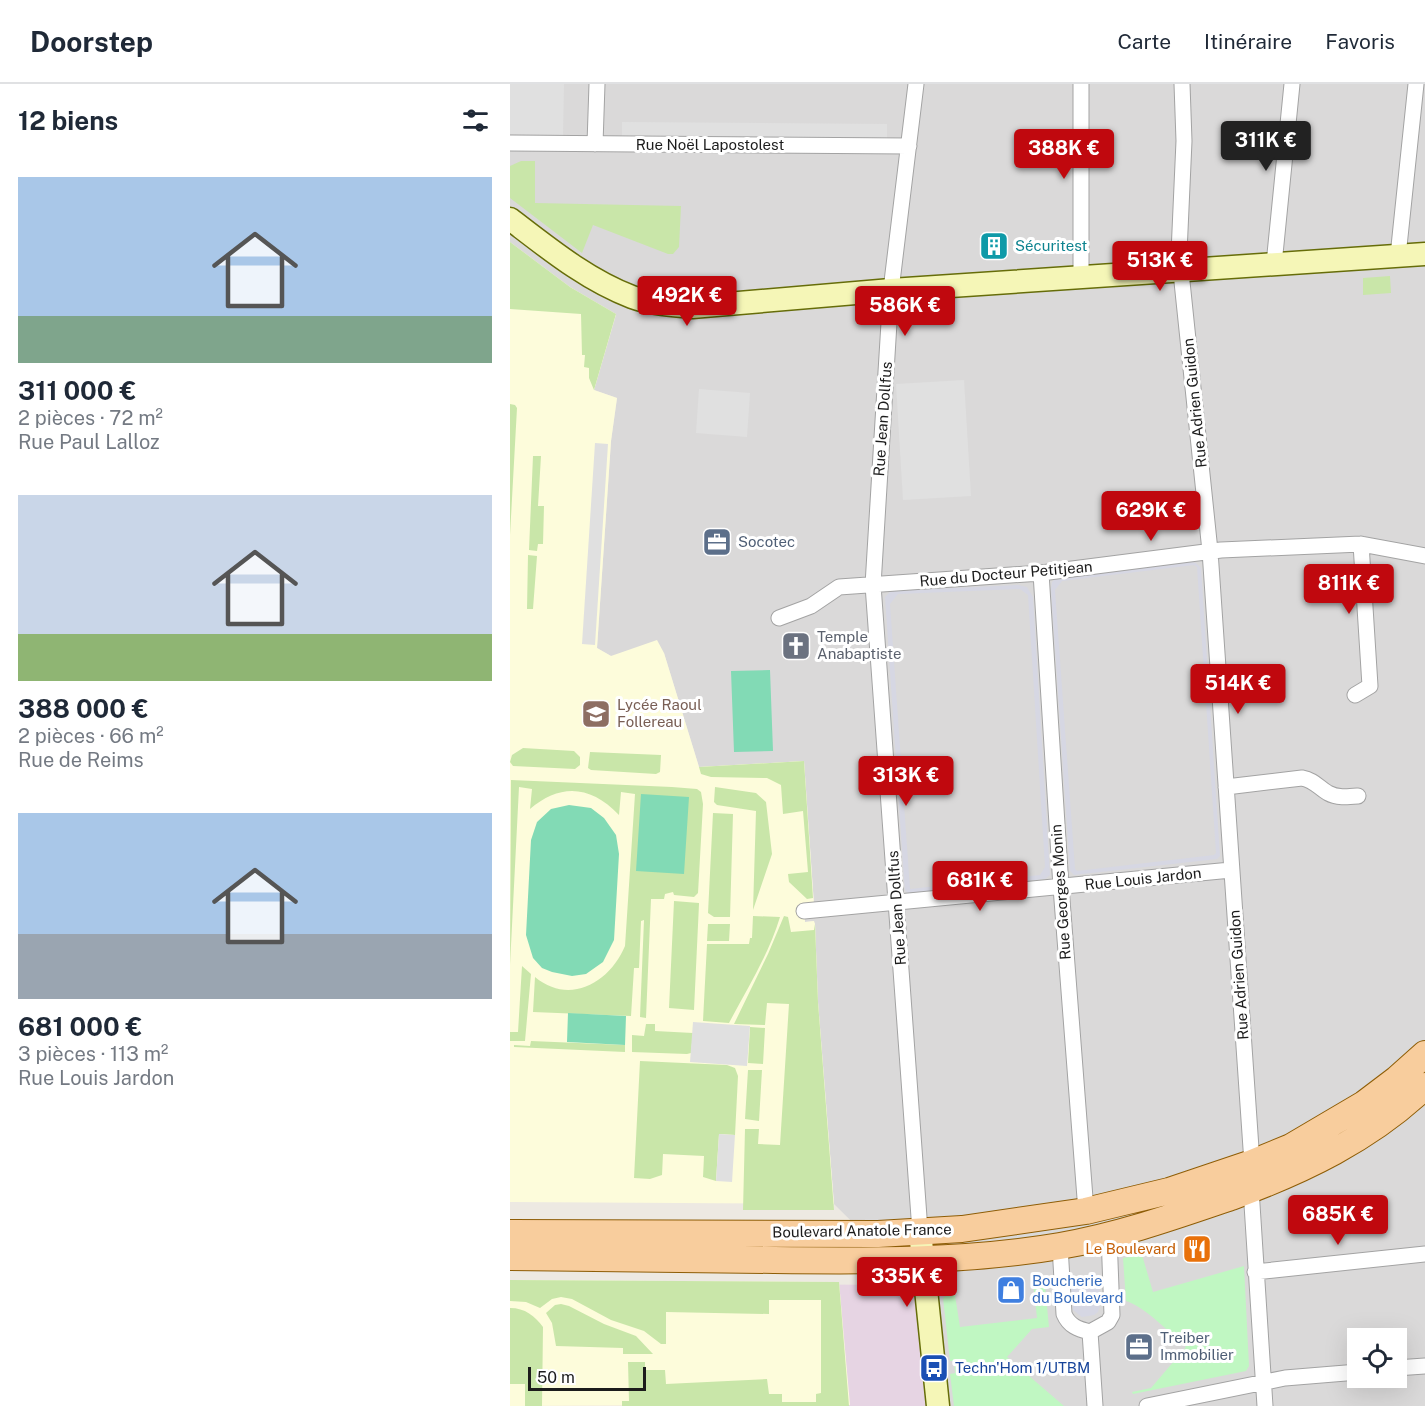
<!DOCTYPE html>
<html lang="fr">
<meta charset="utf-8">
<style>
body{margin:0;font-family:"Public Sans",sans-serif;background:#f2f2f3;color:#1f2937;height:100vh;display:flex;flex-direction:column;font-size:22px;white-space:nowrap}
*{box-sizing:border-box;margin:0}
p{font-size:20px;color:#747a83}
.icon{flex:none;width:33px;height:33px;fill:none;stroke:currentColor;stroke-width:2;stroke-linecap:round;stroke-linejoin:round}
.map{position:relative;flex:1;overflow:hidden}
.panel{display:flex;flex-direction:column;background:#fff;width:510px}
.panel>*{flex:none}
.buttons{position:absolute;left:837px;top:1244px;display:grid;gap:12px}
.buttons a{display:grid;place-items:center;width:60px;height:60px;border-radius:0px;background:#fff;box-shadow:0 6px 24px #0002;font-size:30px}
.scale{position:absolute;left:18px;bottom:15px;width:118px;box-sizing:border-box;padding-left:6px;border:3px solid #1c1c1c;border-top:0;font-size:16px;line-height:21px;white-space:nowrap;color:#1c1c1c;-webkit-text-stroke:4px #fff;paint-order:stroke}
.price{position:absolute;translate:-50% -51px;padding:0 14px;border-radius:6px;background:#c0080e;color:#fff;font-size:20px;line-height:39px;filter:drop-shadow(0 2px 3px #0008)}
.price::after{content:'';position:absolute;left:50%;top:36px;width:18px;height:14px;margin-left:-9px;background:inherit;clip-path:polygon(0 0,100% 0,50% 100%)}
.price.on{background:#222;color:#fff}
ul{padding:0;list-style:none}
li{display:grid;align-content:center;gap:12px;height:318px;padding:0 18px}
li span{display:grid;place-items:center;height:186px;border-radius:0px;color:#555}
li>.icon{margin-inline-start:auto}
span .icon{width:108px;height:108px;fill:#fffc;stroke-width:1}
li b{font-size:26px}
h2{display:flex;justify-content:space-between;align-items:center;height:72px;padding:0 18px;font-size:26px}
header{display:flex;align-items:center;gap:36px;box-sizing:border-box;height:84px;padding:0 30px;background:#fff;border-bottom:2px solid #e0e1e3}
header strong{font-size:28px}
nav{display:flex;gap:33px;margin-inline-start:auto;font-size:21px}
main{display:flex;flex:1;min-height:0}
.map>svg:first-child{display:block}
.residential{fill:#dad9d9;fill-rule:evenodd}
.industrial{fill:#e6d4e3}
.education{fill:#fdfcdb}
.grass{fill:#c9e6a9}
.park{fill:#c0f7c2}
.pitch{fill:#82dab5}
.parking{fill:#e0e0e0}
.plaza{fill:#d6d7e3;fill-rule:evenodd}
.lines{fill:none;stroke-linecap:round;stroke-linejoin:round}
.street-casing{stroke:#a3a3a3;stroke-width:17}
.secondary-casing{stroke:#666d09;stroke-width:25}
.primary-casing{stroke:#8e5d06;stroke-width:28}
.street{stroke:#fff;stroke-width:15}
.secondary{stroke:#f5f6b7;stroke-width:22}
.primary{stroke:#f8cd9d;stroke-width:26}
.labels{text-anchor:middle;stroke-width:6;stroke-linejoin:round;paint-order:stroke}
.street-label{font-size:15px;fill:#1c1c1c;stroke:#fff}
.culture-label{font-size:15px;fill:#0d838f;stroke:#fff;text-anchor:start}
.service-label{font-size:15px;fill:#4e5e75;stroke:#fff;text-anchor:start}
.worship-label{font-size:15px;fill:#5b616d;stroke:#fff;text-anchor:start}
.education-label{font-size:15px;fill:#785e54;stroke:#fff;text-anchor:start}
.food-label{font-size:15px;fill:#c56008;stroke:#fff;text-anchor:end}
.shop-label{font-size:15px;fill:#366cbe;stroke:#fff;text-anchor:start}
.transit-label{font-size:15px;fill:#164399;stroke:#fff;text-anchor:start}
</style>
<header>
<strong>Doorstep</strong>
<nav><a>Carte</a><a>Itinéraire</a><a>Favoris</a></nav>
</header>
<main>
<section class="panel">
<h2>12 biens<svg class="icon" aria-label="filters" viewBox="0 0 24 24"><path d="M4 7h16M4 17h16"/><circle cx="9" cy="7" r="2"/><circle cx="15" cy="17" r="2"/></svg></h2>
<ul>
<li><span style="background:linear-gradient(#a9c7e8 75%,#7fa58c 0)"><svg class="icon" aria-label="home" viewBox="0 0 24 24"><path d="M3 11l9-7 9 7M6 9v11h12V9"/></svg></span><div><b>311 000 €</b><p>2 pièces · 72 m²</p><p>Rue Paul Lalloz</p></div></li>
<li><span style="background:linear-gradient(#c9d6e8 75%,#8fb573 0)"><svg class="icon" aria-label="home" viewBox="0 0 24 24"><path d="M3 11l9-7 9 7M6 9v11h12V9"/></svg></span><div><b>388 000 €</b><p>2 pièces · 66 m²</p><p>Rue de Reims</p></div></li>
<li><span style="background:linear-gradient(#a9c7e8 65%,#9aa5b1 0)"><svg class="icon" aria-label="home" viewBox="0 0 24 24"><path d="M3 11l9-7 9 7M6 9v11h12V9"/></svg></span><div><b>681 000 €</b><p>3 pièces · 113 m²</p><p>Rue Louis Jardon</p></div></li>
</ul>
</section>
<div class="map">
<svg width="915" height="1322" viewBox="0 0 915 1322">
<rect width="100%" height="100%" fill="#ede9e2"/>
<path class="residential" d="M0,0H915V1322H422L406,1201L324,1120L308,918L305,840L303,837L295,838L294,821L304,820L294,677L189,683L154,569L101,572L87,564L101,357L107,314L84,306L106,231L0,167ZM848,1254H886V1293H848Z"/>
<path class="industrial" d="M0,1199L406,1201L422,1322H0Z"/>
<path class="education" d="M0,158L60,203L106,230L84,306L107,314L101,357L87,564L101,572L147,556L154,569L189,683L294,677L304,821H294L295,838L304,837L305,840L308,918L324,1120L0,1118Z
M0,1196L329,1198L340,1321L0,1322Z"/>
<path class="grass" d="M11,77H25V119L171,122L169,163L163,170H158L83,141L72,169L0,114V82Z
M0,158L60,203L106,230L84,306L79,294V284L74,283L75,271H72L71,230L0,225Z
M880,192L881,209L853,211V194Z
M0,320L5,321L7,324L0,451Z
M23,372H31L28,422H34L33,460H28L27,467L19,466Z
M18,471L27,472L23,525H17Z
M13,664L64,667L70,673V681L65,685L3,682L0,678L2,671Z
M80,668L151,671L150,688L146,690L81,686L78,684Z
M294,677L303,814L297,815L279,798L278,790L298,788L293,727L273,730L271,701L257,694L201,693L191,690L189,683Z
M1,696L162,703L187,705L191,708L193,720L188,809L184,813L164,811L163,808L155,810L154,815H141L136,934L130,933L134,836L131,837L129,884H124L121,932L23,928L25,893C60,922 100,898 115,862L125,710L111,708L109,731C81,701 50,699 20,725L22,705L9,703L0,881Z
M205,703L246,709L256,718L262,770L243,826L246,727L207,721L204,718Z
M203,729L223,730L220,833H204L198,829Z
M164,817L189,819V820L184,926L159,924Z
M243,832L270,833C259,870 237,905 219,939L193,937L197,860H239L240,854H242Z
M274,832L278,833L281,848L304,846L305,840L308,918L324,1126H233L235,1045H249L248,1060L270,1061L279,920L257,919L255,941L224,940L258,870Z
M198,840H220L219,857H197Z
M12,882L21,890L15,957H0V948H8Z
M136,940H145V947L183,949L181,969L177,970L122,968V951L134,952Z
M240,943L255,944L253,980L238,979Z
M21,957L115,961V968L4,963V961L20,962Z
M130,977L217,981L225,984L228,992L225,1051L209,1050L206,1097L193,1093L194,1072L153,1070L152,1091L140,1095L124,1094Z
M238,986H252L249,1037L235,1035Z
M0,1196L329,1198L339,1322H112V1317H119L118,1278H135V1286H155L156,1300L257,1295L259,1310H272V1318H306V1310L311,1309V1216H259V1230L156,1228V1260H151L134,1247L101,1236L62,1215L51,1213L42,1215L30,1224L16,1218L0,1217Z
M51,1220L59,1222L94,1240L126,1252L143,1270H113V1264L46,1262L42,1239L36,1229L45,1221Z
M0,1224C15,1224 25,1232 33,1243L32,1322H15V1300H0Z"/>
<path class="park" d="M632,1171L643,1208L734,1182L739,1282L736,1287L623,1310L622,1308L641,1304L676,1263C661,1250 634,1222 616,1217L613,1174Z
M528,1197L535,1202L539,1243L522,1245L497,1273L554,1322H444L440,1290L445,1289L444,1277H440L433,1214L444,1205L450,1243L527,1234L523,1198Z"/>
<path class="pitch" d="M260,586L263,667L224,668L221,587Z
M131,710L179,713L174,790L126,787Z
M59,721L81,724L94,734L106,751L109,770L104,856L93,878L76,890L62,892L42,888L32,884L23,874L16,851L21,756L27,738L41,725Z
M58,929L116,932L115,961L57,958Z"/>
<path class="parking" d="M0,0H54L53,51L0,50Z
M112,38L377,40V54L112,52Z
M454,296L461,412L393,416L386,300Z
M189,305L240,309L237,353L186,349Z
M85,359L98,360L85,561L72,560Z
M183,938L240,942L237,982L180,978Z
M209,1050L225,1051L222,1098L206,1097Z"/>
<path class="plaza" d="M681,478L686,479L691,484L710,772L707,775L564,791L560,787L541,505L542,498L545,495ZM684,481L687,483L706,769L704,771L567,787L565,785L545,506L552,497Z
M508,501L517,503L523,513L540,791L535,795L398,809L395,806L394,795L375,513L381,507ZM510,505L518,511L535,783L530,791L400,805L380,520L388,510Z
M589,1191L590,1222L588,1228L584,1231L572,1233L563,1226L560,1194Z"/>
<g class="lines">
<g class="street-casing">
<path id="street" d="M406,0L381,206L363,501L410,1147
M672,0L674,57L669,169L700,467L742,1079
M0,59L399,62
M85,60L87,0
M888,172L906,0
M764,180L782,0
M571,193V0
M531,489L551,803L576,1127
M269,534L301,522L329,503L531,489L711,466L851,460L915,472
M845,611L860,602L851,460
M716,703L792,694C804,696 808,703 818,709C827,714 837,713 848,712
M294,827L721,786
M741,1105L755,1322
M550,1162L554,1230C559,1242 568,1245 580,1248L598,1238L602,1231L599,1151
M745,1188L915,1170
M580,1248L585,1322
M886,1284L915,1282
M637,1322L775,1294L848,1288"/>
</g>
<g class="secondary-casing">
<path id="secondary" d="M0,135C38,164 77,196 122,213C141,220 162,221 182,223L381,206L915,170
M410,1147L428,1322"/>
</g>
<g class="primary-casing">
<path id="primary" d="M0,1149L368,1150L452,1145L576,1127L659,1107L742,1079L781,1063L854,1020L887,995L915,970
M0,1173C88,1174 176,1175 264,1176C359,1177 456,1178 550,1162C609,1152 665,1132 721,1113C792,1087 860,1055 915,1002"/>
</g>
<use href="#street" class="street"/>
<use href="#secondary" class="secondary"/>
<use href="#primary" class="primary"/>
</g>
<defs>
<g id="building-square" transform="scale(1.5)"><rect x="-9" y="-9" width="18" height="18" rx="4" fill="#0f9aa8" stroke="#fff"/><path d="M-4-6H4V6H1V3H-1V6H-4ZM-2.5-4.3h1.7v1.8h-1.7ZM.8-4.3h1.7v1.8H.8ZM-2.5-1h1.7V.8h-1.7ZM.8-1h1.7V.8H.8Z" fill="#fff"/></g>
<g id="office-square" transform="scale(1.5)"><rect x="-9" y="-9" width="18" height="18" rx="4" fill="#5c6f8a" stroke="#fff"/><path d="M-6-3h4V-5.5h4V-3h4V5H-6ZM-1-4.5V-3h2v-1.5ZM-6 0V1H6V0Z" fill="#fff"/></g>
<g id="church-square" transform="scale(1.5)"><rect x="-9" y="-9" width="18" height="18" rx="4" fill="#6b7280" stroke="#fff"/><path d="M-1.2-6h2.4v3.5h3.3v2.4h-3.3V6h-2.4V-.1h-3.3v-2.4h3.3Z" fill="#fff"/></g>
<g id="school-square" transform="scale(1.5)"><rect x="-9" y="-9" width="18" height="18" rx="4" fill="#8d6e63" stroke="#fff"/><path d="M0-5L7-2L0 1L-7-2ZM-4 1L0 2.5L4 1V4Q0 6-4 4Z" fill="#fff"/></g>
<g id="restaurant-square" transform="scale(1.5)"><rect x="-9" y="-9" width="18" height="18" rx="4" fill="#e8710a" stroke="#fff"/><path d="M-5-6h1v4h1v-4h1v4h1v-4h1v5L-1.5 .5V6h-2V.5L-5-1ZM5-6V6H3V1.5H1.5Q1.5-4 5-6Z" fill="#fff"/></g>
<g id="shop-square" transform="scale(1.5)"><rect x="-9" y="-9" width="18" height="18" rx="4" fill="#3f7fe0" stroke="#fff"/><path d="M-5-2.5h2.3a2.7 3.5 0 0 1 5.4 0H5L5.5 6h-11ZM-1.5-2.5h3a1.5 2.3 0 0 0-3 0Z" fill="#fff"/></g>
<g id="bus-square" transform="scale(1.5)"><rect x="-9" y="-9" width="18" height="18" rx="4" fill="#1a4fb4" stroke="#fff"/><path d="M-5-6H5V4H4V6H2V4H-2V6H-4V4H-5ZM-3.5-4V0h7V-4ZM-3.5 1.2v1.5H-2V1.2ZM2 1.2v1.5H3.5V1.2Z" fill="#fff"/></g>
</defs>
<g fill-rule="evenodd">
<use href="#building-square" x="484" y="162"/>
<use href="#office-square" x="207" y="458"/>
<use href="#church-square" x="286" y="562"/>
<use href="#school-square" x="86" y="630"/>
<use href="#restaurant-square" x="687" y="1165"/>
<use href="#shop-square" x="501" y="1206"/>
<use href="#office-square" x="629" y="1263"/>
<use href="#bus-square" x="424" y="1284"/>
</g>
<g class="labels">
<g class="street-label">
<text x="200" y="66">Rue Noël Lapostolest</text>
<text transform="translate(685 319) rotate(-96)" y="5">Rue Adrien Guidon</text>
<text transform="translate(373 335) rotate(-86)" y="5">Rue Jean Dollfus</text>
<text transform="translate(496 490) rotate(-5)" y="5">Rue du Docteur Petitjean</text>
<text transform="translate(633 795) rotate(-6)" y="5">Rue Louis Jardon</text>
<text transform="translate(551 808) rotate(-94)" y="5">Rue Georges Monin</text>
<text transform="translate(387 824) rotate(-94)" y="5">Rue Jean Dollfus</text>
<text transform="translate(729 891) rotate(-94)" y="5">Rue Adrien Guidon</text>
<text transform="translate(352 1147) rotate(-1)" y="5">Boulevard Anatole France</text>
</g>
<g class="culture-label">
<text x="505" y="167">Sécuritest</text>
</g>
<g class="service-label">
<text x="228" y="463">Socotec</text>
<text x="650" y="1259">Treiber<tspan x="650" dy="17">Immobilier</tspan></text>
</g>
<g class="worship-label">
<text x="307" y="558">Temple<tspan x="307" dy="17">Anabaptiste</tspan></text>
</g>
<g class="education-label">
<text x="107" y="626">Lycée Raoul<tspan x="107" dy="17">Follereau</tspan></text>
</g>
<g class="food-label">
<text x="666" y="1170">Le Boulevard</text>
</g>
<g class="shop-label">
<text x="522" y="1202">Boucherie<tspan x="522" dy="17">du Boulevard</tspan></text>
</g>
<g class="transit-label">
<text x="445" y="1289">Techn'Hom 1/UTBM</text>
</g>
</g>
</svg>
<div class="buttons">
<a><svg class="icon" aria-label="locate" viewBox="0 0 24 24"><circle cx="12" cy="12" r="6"/><path d="M12 2v4M12 18v4M2 12h4M18 12h4"/></svg></a>
</div>
<div class="scale">50 m</div>
<b class="price on" style="left:756px;top:88px">311K €</b>
<b class="price" style="left:554px;top:96px">388K €</b>
<b class="price" style="left:650px;top:208px">513K €</b>
<b class="price" style="left:177px;top:243px">492K €</b>
<b class="price" style="left:395px;top:253px">586K €</b>
<b class="price" style="left:641px;top:458px">629K €</b>
<b class="price" style="left:839px;top:531px">811K €</b>
<b class="price" style="left:728px;top:631px">514K €</b>
<b class="price" style="left:396px;top:723px">313K €</b>
<b class="price" style="left:470px;top:828px">681K €</b>
<b class="price" style="left:828px;top:1162px">685K €</b>
<b class="price" style="left:397px;top:1224px">335K €</b>
</div>
</main>
